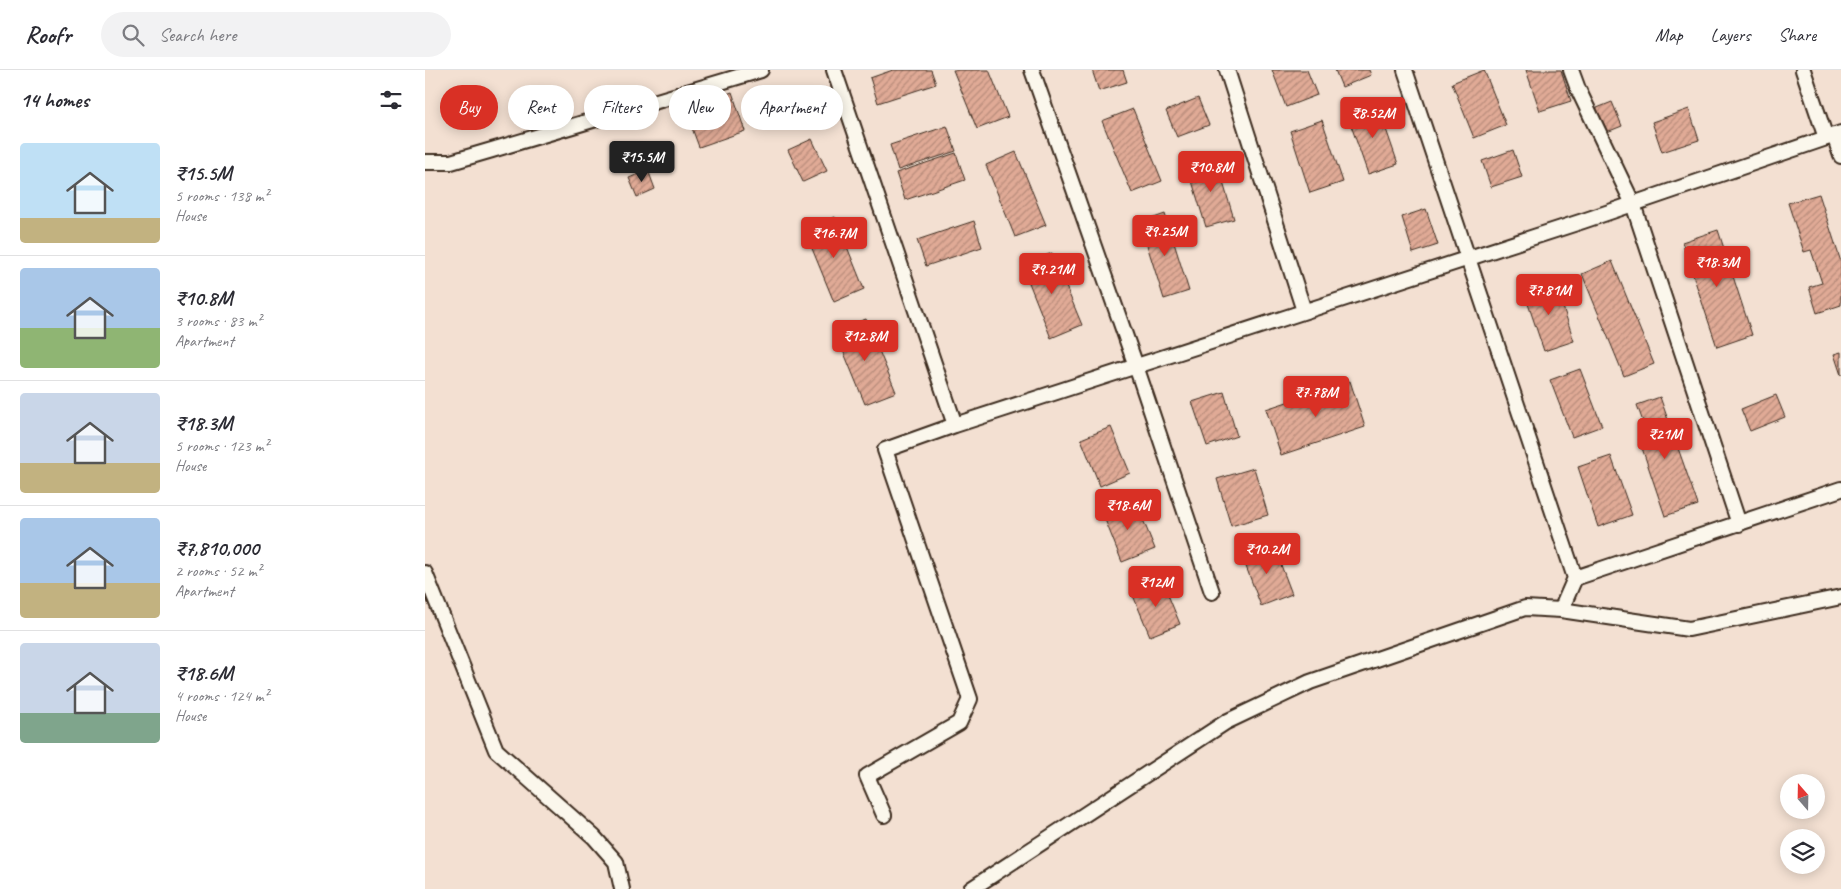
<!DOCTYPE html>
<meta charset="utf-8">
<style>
body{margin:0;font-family:Caveat,sans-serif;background:#f2f2f3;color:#2b2b33;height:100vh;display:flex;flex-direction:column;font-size:19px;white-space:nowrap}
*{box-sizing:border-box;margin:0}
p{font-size:16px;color:#7c7c81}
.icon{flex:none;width:28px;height:28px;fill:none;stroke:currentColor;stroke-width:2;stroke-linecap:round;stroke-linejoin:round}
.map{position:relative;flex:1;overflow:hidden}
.panel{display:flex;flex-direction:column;background:#fff;width:425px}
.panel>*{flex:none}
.guide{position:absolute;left:15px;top:15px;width:475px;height:45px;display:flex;gap:10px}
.needle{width:32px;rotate:340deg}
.fabs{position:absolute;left:1355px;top:704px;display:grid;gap:10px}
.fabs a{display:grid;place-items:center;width:45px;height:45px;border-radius:50%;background:#fff;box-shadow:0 2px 12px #0003;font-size:25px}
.price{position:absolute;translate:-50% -42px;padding:0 11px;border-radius:5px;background:#d93025;color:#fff;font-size:16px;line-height:32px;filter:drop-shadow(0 1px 2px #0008)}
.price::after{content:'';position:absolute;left:50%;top:30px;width:15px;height:11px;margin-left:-8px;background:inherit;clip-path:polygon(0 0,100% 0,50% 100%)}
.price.active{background:#222;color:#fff}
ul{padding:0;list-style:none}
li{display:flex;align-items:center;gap:15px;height:125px;padding:0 20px}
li+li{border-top:1px solid #e1e1e2}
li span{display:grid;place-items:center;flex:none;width:140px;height:100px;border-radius:5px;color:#555}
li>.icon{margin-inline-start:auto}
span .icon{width:60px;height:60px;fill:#fffc;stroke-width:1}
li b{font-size:21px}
h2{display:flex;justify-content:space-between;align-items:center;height:60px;padding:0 20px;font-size:21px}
.pill{padding:0 18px;border-radius:22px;background:#fff;box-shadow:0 2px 12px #0003;font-size:18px;line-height:45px}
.pill.active{background:#d93025;color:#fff}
header{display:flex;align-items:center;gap:30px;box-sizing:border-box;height:70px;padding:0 25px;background:#fff;border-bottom:1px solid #e1e1e2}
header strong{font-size:24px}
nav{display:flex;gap:28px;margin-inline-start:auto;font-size:18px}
.search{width:350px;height:45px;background:#f2f2f3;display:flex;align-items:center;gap:12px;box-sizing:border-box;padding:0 18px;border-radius:28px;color:#7c7c81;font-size:19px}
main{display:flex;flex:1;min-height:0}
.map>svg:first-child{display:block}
.building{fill:url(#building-hatch);stroke:#3b2a1e}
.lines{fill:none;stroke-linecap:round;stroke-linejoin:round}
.service-casing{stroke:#3b2a1e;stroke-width:18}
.service{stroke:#fbf7ec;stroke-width:14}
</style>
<header>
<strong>Roofr</strong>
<div class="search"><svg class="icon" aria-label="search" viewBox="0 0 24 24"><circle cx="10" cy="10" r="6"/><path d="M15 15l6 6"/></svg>Search here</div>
<nav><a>Map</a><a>Layers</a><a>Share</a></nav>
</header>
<main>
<section class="panel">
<h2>14 homes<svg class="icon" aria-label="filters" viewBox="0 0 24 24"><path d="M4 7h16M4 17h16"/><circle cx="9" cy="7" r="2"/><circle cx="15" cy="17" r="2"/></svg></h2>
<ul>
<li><span style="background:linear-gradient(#bfe0f5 75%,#c2b280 0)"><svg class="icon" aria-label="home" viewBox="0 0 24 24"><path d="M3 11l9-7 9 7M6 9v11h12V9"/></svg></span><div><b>₹15.5M</b><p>5 rooms · 138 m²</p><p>House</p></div></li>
<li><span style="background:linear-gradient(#a9c7e8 60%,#8fb573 0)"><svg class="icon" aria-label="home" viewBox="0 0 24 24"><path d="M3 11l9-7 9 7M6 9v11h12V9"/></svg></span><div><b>₹10.8M</b><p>3 rooms · 83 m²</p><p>Apartment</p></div></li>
<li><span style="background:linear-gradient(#c9d6e8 70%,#c2b280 0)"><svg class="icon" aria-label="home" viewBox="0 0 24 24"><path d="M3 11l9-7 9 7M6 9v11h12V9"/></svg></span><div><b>₹18.3M</b><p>5 rooms · 123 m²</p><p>House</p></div></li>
<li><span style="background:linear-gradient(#a9c7e8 65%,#c2b280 0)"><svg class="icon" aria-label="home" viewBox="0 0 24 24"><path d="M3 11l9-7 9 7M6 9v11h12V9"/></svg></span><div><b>₹7,810,000</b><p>2 rooms · 52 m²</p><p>Apartment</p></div></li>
<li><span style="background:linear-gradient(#c9d6e8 70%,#7fa58c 0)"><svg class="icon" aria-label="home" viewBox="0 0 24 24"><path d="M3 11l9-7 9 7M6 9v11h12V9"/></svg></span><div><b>₹18.6M</b><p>4 rooms · 124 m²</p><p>House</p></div></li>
</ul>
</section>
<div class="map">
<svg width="1416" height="819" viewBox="0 0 1416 819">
<defs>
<pattern id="building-hatch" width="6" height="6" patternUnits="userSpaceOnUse" patternTransform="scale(1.25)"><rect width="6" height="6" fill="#e0aa96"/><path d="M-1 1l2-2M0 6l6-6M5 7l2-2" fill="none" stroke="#b78b7a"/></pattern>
</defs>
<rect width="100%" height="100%" fill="#f3e0d2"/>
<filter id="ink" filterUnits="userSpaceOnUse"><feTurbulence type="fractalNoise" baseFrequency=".02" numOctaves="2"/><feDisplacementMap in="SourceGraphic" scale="10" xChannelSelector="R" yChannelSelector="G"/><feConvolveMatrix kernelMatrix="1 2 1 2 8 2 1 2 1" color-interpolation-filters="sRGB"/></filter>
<g filter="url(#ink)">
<path class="building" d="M468,0H506L511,14L453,33L445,8Z
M528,0H564L583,47L552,59Z
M667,0H698L702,12L674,21Z
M847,0H882L892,25L861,37Z
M910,0H944L946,5L917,17Z
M1059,0L1081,55L1049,68L1027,13Z
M1101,0H1136L1146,31L1115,41Z
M307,22L320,61L274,77L267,58L285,53L278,33Z
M773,28L784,55L752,67L741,41Z
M1187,32L1197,56L1177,64L1167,40Z
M952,33L973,94L943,104L922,44Z
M708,39L737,111L707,123L677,51Z
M1264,39L1274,70L1237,82L1227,52Z
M897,50L918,112L885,123L865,61Z
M522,56L531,81L473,100L465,75Z
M387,69L402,101L378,112L363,80Z
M1088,80L1097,107L1066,117L1057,91Z
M591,82L621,155L590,167L561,95Z
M531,83L540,110L480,130L471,103Z
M791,89L809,149L781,157L763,98Z
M223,100L230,119L212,127L204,108Z
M1394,124L1416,192V235L1392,243L1384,217L1397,213L1386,180L1379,182L1363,133Z
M1001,139L1013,175L988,183L977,147Z
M740,144L764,221L739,229L715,153Z
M410,147L439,219L409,232L379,159Z
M549,151L557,177L501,196L492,170Z
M1293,160L1327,265L1292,277L1257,172Z
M627,183L657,255L626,268L597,195Z
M1187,191L1229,294L1199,306L1157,204Z
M1130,212L1149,271L1119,281L1099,222Z
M441,249L471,322L440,334L410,261Z
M1416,282V305L1409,284Z
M1155,299L1177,356L1147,367L1125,310Z
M925,311L940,357L856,385L841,339Z
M799,322L812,366L782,376L767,332Z
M1351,325L1360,347L1325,361L1316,339Z
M1235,327L1273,435L1240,446L1214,369L1223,366L1212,335Z
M686,357L705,403L675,416L656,369Z
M1186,386L1207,445L1173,457L1153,397Z
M829,398L843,445L806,456L792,409Z
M710,430L730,479L697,492L677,442Z
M848,474L867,524L836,536L817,486Z
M737,510L755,554L725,566L707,523Z"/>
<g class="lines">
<g class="service-casing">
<path id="service" d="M409,0L530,355
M607,0L711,296L787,522
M802,0L879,241
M980,0L1150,508L1136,540
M1146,0L1153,19L1208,134L1314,454
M1378,0L1401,68
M1409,65L1416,86
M0,92H26L67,80L336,0
M0,503L71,680L169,767L191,792L197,819
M1150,508L1416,419
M459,745L442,706L534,653L545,629L460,380L530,355L1158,151L1416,63
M546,819L801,652L885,612L1100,538L1136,540L1264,559L1416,527"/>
</g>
<use href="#service" class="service"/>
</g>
</g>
</svg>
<div class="fabs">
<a><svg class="needle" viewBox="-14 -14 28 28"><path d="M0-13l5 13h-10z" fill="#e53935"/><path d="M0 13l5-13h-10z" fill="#7c7c81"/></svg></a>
<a><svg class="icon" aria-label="layers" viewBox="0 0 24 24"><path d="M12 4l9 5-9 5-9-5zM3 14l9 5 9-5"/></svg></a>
</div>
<b class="price" style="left:948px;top:69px">₹8.52M</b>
<b class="price active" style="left:217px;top:113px">₹15.5M</b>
<b class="price" style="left:786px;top:123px">₹10.8M</b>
<b class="price" style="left:740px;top:187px">₹9.25M</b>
<b class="price" style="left:409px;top:189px">₹16.7M</b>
<b class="price" style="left:1292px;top:218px">₹18.3M</b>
<b class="price" style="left:627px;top:225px">₹9.21M</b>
<b class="price" style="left:1124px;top:246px">₹7.81M</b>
<b class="price" style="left:440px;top:292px">₹12.8M</b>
<b class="price" style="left:891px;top:348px">₹7.78M</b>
<b class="price" style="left:1240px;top:390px">₹21M</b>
<b class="price" style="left:703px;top:461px">₹18.6M</b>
<b class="price" style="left:842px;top:505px">₹10.2M</b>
<b class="price" style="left:731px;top:538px">₹12M</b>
<div class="guide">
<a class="pill active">Buy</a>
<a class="pill">Rent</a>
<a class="pill">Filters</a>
<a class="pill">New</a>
<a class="pill">Apartment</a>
</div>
</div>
</main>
